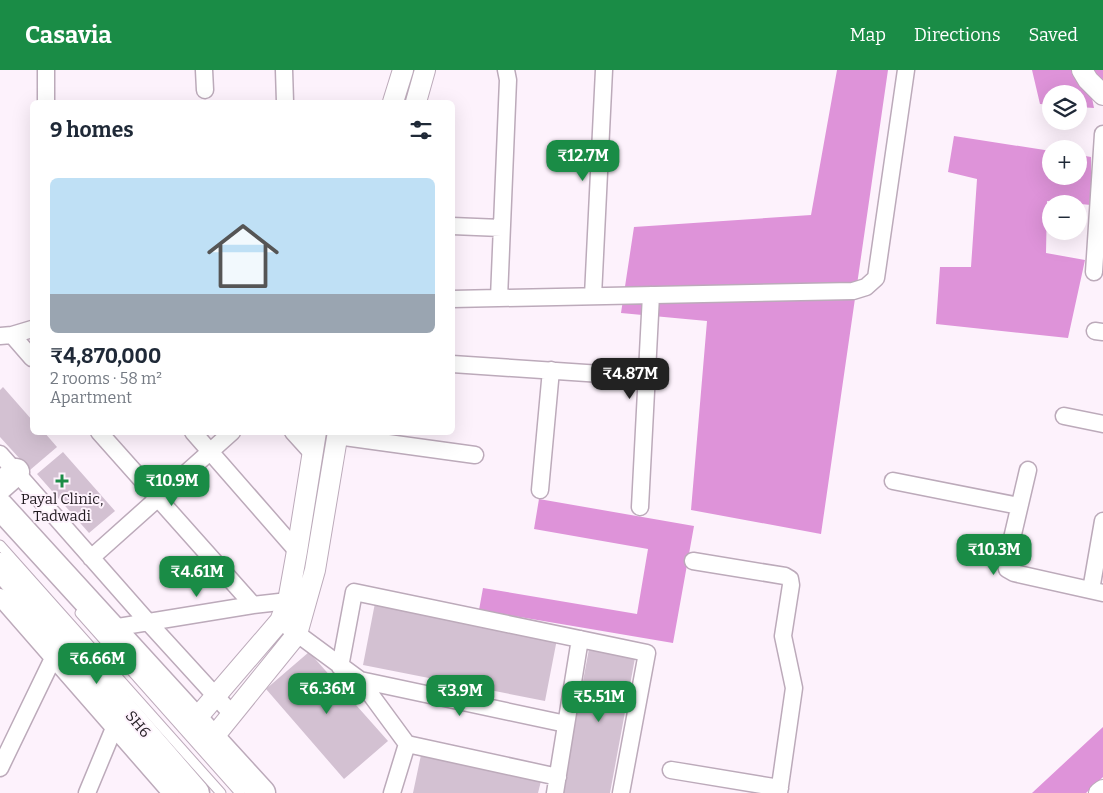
<!DOCTYPE html>
<meta charset="utf-8">
<style>
body{margin:0;font-family:Bitter,serif;background:#f2f2f3;color:#1f2937;height:100vh;display:flex;flex-direction:column;font-size:19px;white-space:nowrap}
*{box-sizing:border-box;margin:0}
p{font-size:16px;color:#747a83}
.icon{flex:none;width:28px;height:28px;fill:none;stroke:currentColor;stroke-width:2;stroke-linecap:round;stroke-linejoin:round}
.map{position:relative;flex:1;overflow:hidden}
.panel{position:absolute;left:30px;top:30px;width:425px;height:335px;display:flex;flex-direction:column;background:#fff;border-radius:8px;box-shadow:0 5px 20px #0002}
.panel>*{flex:none}
.fabs{position:absolute;left:1042px;top:15px;display:grid;gap:10px}
.fabs a{display:grid;place-items:center;width:45px;height:45px;border-radius:50%;background:#fff;box-shadow:0 5px 20px #0002;font-size:25px}
.price{position:absolute;translate:-50% -42px;padding:0 11px;border-radius:10px;background:#1a8c46;color:#fff;font-size:16px;line-height:32px;filter:drop-shadow(0 1px 2px #0008)}
.price::after{content:'';position:absolute;left:50%;top:30px;width:15px;height:11px;margin-left:-8px;background:inherit;clip-path:polygon(0 0,100% 0,50% 100%)}
.price.current{background:#222;color:#fff}
ul{padding:0;list-style:none}
li{display:grid;align-content:center;gap:10px;height:265px;padding:0 20px}
li+li{border-top:1px solid #e0e1e3}
li span{display:grid;place-items:center;height:155px;border-radius:8px;color:#555}
li>.icon{margin-inline-start:auto}
span .icon{width:90px;height:90px;fill:#fffc;stroke-width:1}
li b{font-size:21px}
h2{display:flex;justify-content:space-between;align-items:center;height:60px;padding:0 20px;font-size:21px}
header{display:flex;align-items:center;gap:30px;box-sizing:border-box;height:70px;padding:0 25px;background:#1a8c46;color:#fff}
header strong{font-size:24px}
nav{display:flex;gap:28px;margin-inline-start:auto;font-size:18px}
.map>svg:first-child{display:block}
.forest{fill:#de93d9}
.building{fill:#d3c1d2}
.lines{fill:none;stroke-linecap:round;stroke-linejoin:round}
.service-casing{stroke:#bcaaba;stroke-width:11}
.minor-casing{stroke:#bcaaba;stroke-width:19}
.tertiary-casing{stroke:#bcaaba;stroke-width:22}
.primary-casing{stroke:#bcaaba;stroke-width:29}
.service{stroke:#fff;stroke-width:9}
.minor{stroke:#fff;stroke-width:16}
.tertiary{stroke:#fff;stroke-width:20}
.primary{stroke:#fff;stroke-width:26}
.poi-dot{fill:#1a8c46;stroke:#fdf2fc;stroke-width:2}
.labels{text-anchor:middle;stroke-width:4;stroke-linejoin:round;paint-order:stroke}
.poi-label{font-size:15px;fill:#211a20;stroke:#fdf2fc}
.street-label{font-size:15px;fill:#211a20;stroke:#fdf2fc}
</style>
<header>
<strong>Casavia</strong>
<nav><a>Map</a><a>Directions</a><a>Saved</a></nav>
</header>
<div class="map">
<svg width="1103" height="723" viewBox="0 0 1103 723">
<rect width="100%" height="100%" fill="#fdf2fc"/>
<path class="forest" d="M837,0H888L821,464L691,440L707,251L621,243L634,157L811,145Z
M1032,0H1103V25L1092,28L1094,38L1079,37V24H1051V35L1040,34Z
M954,66L1051,81V106H1079V85L1091,87V135L1047,131L1046,183L1085,190L1068,268L936,254L940,197H971L977,109L948,102Z
M539,429L694,456L673,573L479,540L483,518L637,544L648,479L534,459Z
M1103,657V707L1086,723H1032Z"/>
<path class="building" d="M3,317L32,350V362H44L57,377L30,400L0,367V320Z
M63,382L115,441L89,463L37,404Z
M375,533L557,569L545,631L363,595Z
M589,579L635,588L610,723H562Z
M309,582L388,671L344,709L266,619Z
M421,685L541,711L538,723H413Z"/>
<g class="lines">
<g class="service-casing">
<path id="service" d="M0,475L221,723
M80,543L240,723"/>
</g>
<g class="minor-casing">
<path id="minor" d="M204,0L205,20
M284,0L285,32
M46,32V0
M452,156L501,158
M1094,202L1103,64
M593,226L604,0
M499,228L508,10L506,0
M452,229L853,221L866,217L876,208L906,0
M1095,261L1103,262
M12,265L32,288
M0,266L12,265L32,259
M452,294L646,307
M1064,346L1103,354
M99,362L253,535
M193,362L297,481
M293,362L312,383
M337,366L475,385
M0,384L148,552L232,644
M1028,400L1006,494L1007,499L1014,503L1103,523
M893,411L1019,436
M540,420L551,300
M640,437L651,225
M91,488L232,362
M693,491L785,506L790,509L791,515L783,566L794,618L779,723
M1091,520L1103,451
M0,527L171,723
M280,551L360,610L407,674L392,723
M112,558L253,535L288,531
M340,597L354,522L647,583L621,723
M360,610L566,654
M407,674L558,707
M0,698L57,580
M671,700L780,718
M87,723L114,658
M555,723L580,569"/>
</g>
<g class="tertiary-casing">
<path id="tertiary" d="M1082,0L1088,10L1103,25
M393,32L403,0
M416,32L425,0
M195,650L280,551L288,531L297,481L316,362
M212,669L297,564L315,500L338,362
M1099,723L1103,720"/>
</g>
<g class="primary-casing">
<path id="primary" d="M0,416L16,402
M0,436L262,723
M0,496L196,723"/>
</g>
<use href="#service" class="service"/>
<use href="#minor" class="minor"/>
<use href="#tertiary" class="tertiary"/>
<use href="#primary" class="primary"/>
</g>
<path class="poi-dot" d="M59.5 403.5h5v5h5v5h-5v5h-5v-5h-5v-5h5z"/>
<g class="labels">
<g class="poi-label">
<text x="62" y="434">Payal Clinic,<tspan x="62" dy="17">Tadwadi</tspan></text>
</g>
<g class="street-label">
<text transform="translate(138 654) rotate(50)" y="5">SH6</text>
</g>
</g>
</svg>
<div class="fabs">
<a><svg class="icon" aria-label="layers" viewBox="0 0 24 24"><path d="M12 4l9 5-9 5-9-5zM3 14l9 5 9-5"/></svg></a>
<a>+</a>
<a>−</a>
</div>
<b class="price" style="left:583px;top:112px">₹12.7M</b>
<b class="price current" style="left:630px;top:330px">₹4.87M</b>
<b class="price" style="left:172px;top:437px">₹10.9M</b>
<b class="price" style="left:994px;top:506px">₹10.3M</b>
<b class="price" style="left:197px;top:528px">₹4.61M</b>
<b class="price" style="left:97px;top:615px">₹6.66M</b>
<b class="price" style="left:327px;top:645px">₹6.36M</b>
<b class="price" style="left:460px;top:647px">₹3.9M</b>
<b class="price" style="left:599px;top:653px">₹5.51M</b>
<section class="panel">
<h2>9 homes<svg class="icon" aria-label="filters" viewBox="0 0 24 24"><path d="M4 7h16M4 17h16"/><circle cx="9" cy="7" r="2"/><circle cx="15" cy="17" r="2"/></svg></h2>
<ul>
<li><span style="background:linear-gradient(#bfe0f5 75%,#9aa5b1 0)"><svg class="icon" aria-label="home" viewBox="0 0 24 24"><path d="M3 11l9-7 9 7M6 9v11h12V9"/></svg></span><div><b>₹4,870,000</b><p>2 rooms · 58 m²</p><p>Apartment</p></div></li>
</ul>
</section>
</div>
